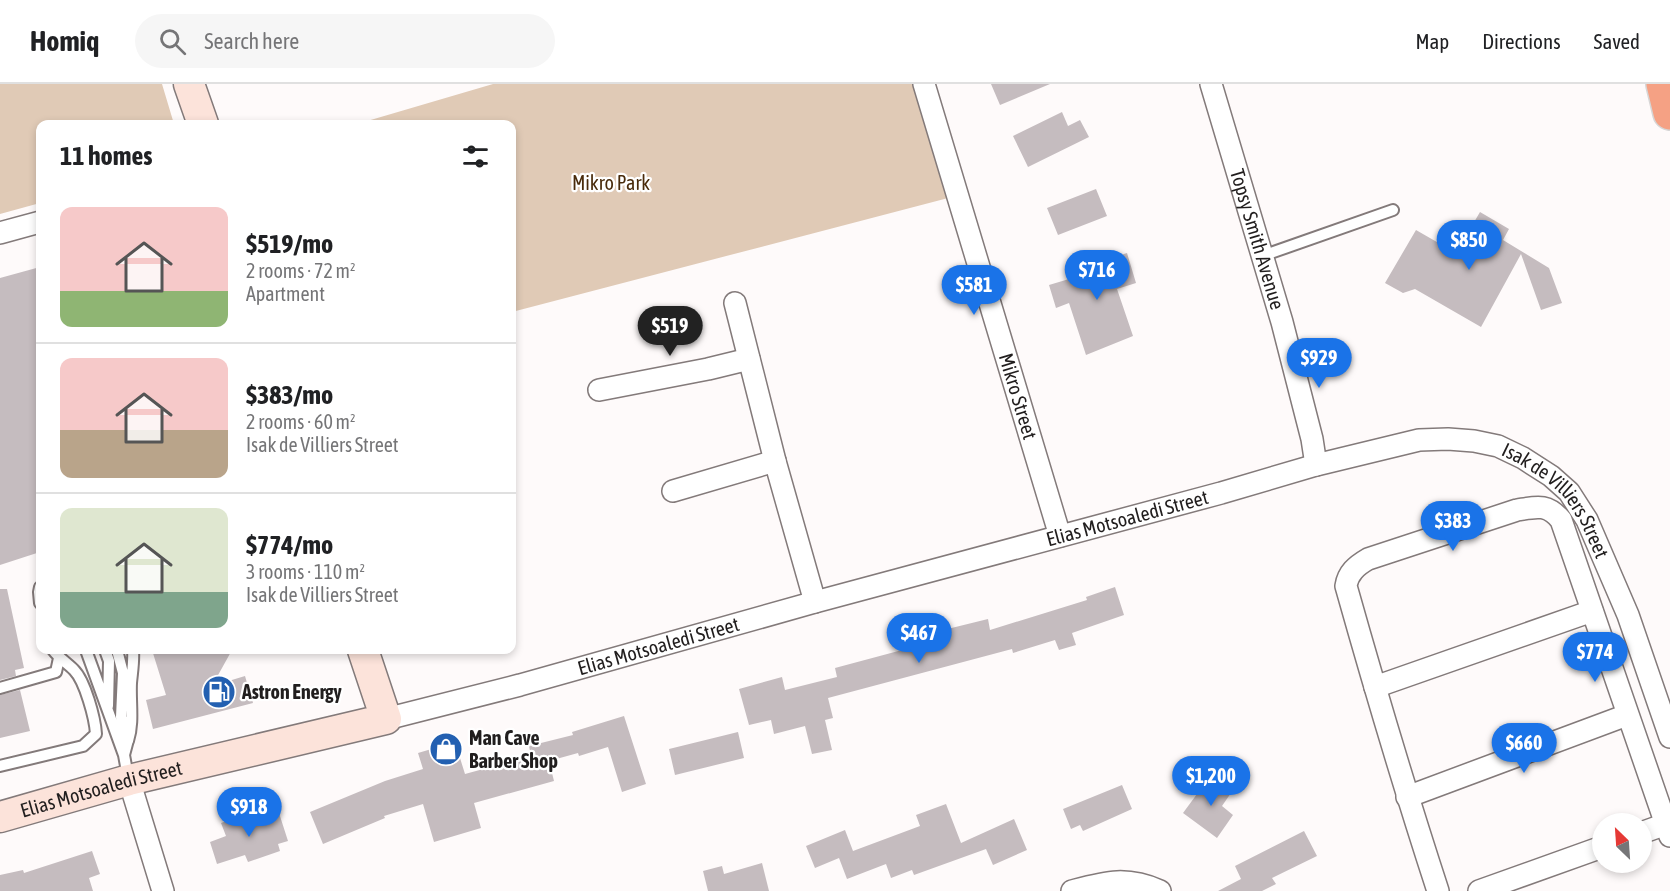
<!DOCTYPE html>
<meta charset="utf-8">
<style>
body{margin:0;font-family:"Asap Condensed",sans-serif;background:#f6f6f6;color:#202124;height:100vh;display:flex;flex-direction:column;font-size:22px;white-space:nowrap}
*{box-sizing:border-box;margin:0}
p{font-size:20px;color:#757577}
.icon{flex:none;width:33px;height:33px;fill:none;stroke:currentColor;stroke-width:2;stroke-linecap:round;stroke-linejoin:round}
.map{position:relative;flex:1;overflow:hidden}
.drawer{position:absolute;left:36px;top:36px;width:480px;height:534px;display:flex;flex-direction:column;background:#fff;border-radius:12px;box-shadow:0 3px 9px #0003}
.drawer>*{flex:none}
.needle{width:39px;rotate:335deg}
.tools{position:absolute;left:1592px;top:729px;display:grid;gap:12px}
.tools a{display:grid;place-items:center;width:60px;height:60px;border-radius:50%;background:#fff;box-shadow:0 3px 9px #0003;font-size:30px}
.price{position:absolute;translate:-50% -51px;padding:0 14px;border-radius:21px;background:#1a73e8;color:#fff;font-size:20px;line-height:39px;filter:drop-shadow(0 2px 3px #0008)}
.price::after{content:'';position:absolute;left:50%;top:36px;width:18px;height:14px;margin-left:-9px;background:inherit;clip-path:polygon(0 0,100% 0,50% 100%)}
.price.selected{background:#222;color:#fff}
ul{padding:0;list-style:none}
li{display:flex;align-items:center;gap:18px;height:150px;padding:0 24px}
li+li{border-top:2px solid #e0e0e0}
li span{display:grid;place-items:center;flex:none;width:168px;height:120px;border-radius:12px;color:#555}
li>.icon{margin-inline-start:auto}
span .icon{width:72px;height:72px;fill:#fffc;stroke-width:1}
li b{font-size:26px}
h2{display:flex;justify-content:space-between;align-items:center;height:72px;padding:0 24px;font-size:26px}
header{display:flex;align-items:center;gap:36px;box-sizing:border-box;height:84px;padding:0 30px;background:#fff;border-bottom:2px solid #e0e0e0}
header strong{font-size:28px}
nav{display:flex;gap:33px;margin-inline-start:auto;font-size:21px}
.search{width:420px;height:54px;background:#f6f6f6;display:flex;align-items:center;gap:15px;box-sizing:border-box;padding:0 21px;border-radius:33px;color:#757577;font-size:22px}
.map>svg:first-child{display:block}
.green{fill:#e0cab6}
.building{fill:#c5bcbf}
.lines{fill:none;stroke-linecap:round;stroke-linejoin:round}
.lane-casing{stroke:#837a7a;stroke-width:14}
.street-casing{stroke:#837a7a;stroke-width:24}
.secondary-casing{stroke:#837a7a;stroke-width:33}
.highway-casing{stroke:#d7d6d6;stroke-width:36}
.lane{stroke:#fff;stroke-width:10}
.street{stroke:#fff;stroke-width:21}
.secondary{stroke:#fce3da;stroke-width:30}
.highway{stroke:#f5a184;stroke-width:33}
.labels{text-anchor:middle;stroke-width:4.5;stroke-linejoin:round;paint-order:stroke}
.park-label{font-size:20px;fill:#492b0b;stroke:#fff}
.street-label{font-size:20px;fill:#211e1e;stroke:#fff}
.poi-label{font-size:20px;font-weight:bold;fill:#211e1e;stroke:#fff;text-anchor:start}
</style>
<header>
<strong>Homiq</strong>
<div class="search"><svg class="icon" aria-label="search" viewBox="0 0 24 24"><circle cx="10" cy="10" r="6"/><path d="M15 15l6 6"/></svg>Search here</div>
<nav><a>Map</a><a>Directions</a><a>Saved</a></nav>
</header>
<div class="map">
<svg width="1670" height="807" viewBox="0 0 1670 807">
<rect width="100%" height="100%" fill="#fefafa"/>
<path class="green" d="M0,0H162L174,40H40V119L0,130Z
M493,0H919L952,113L512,228V40H357Z"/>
<path class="building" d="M991,0H1050L1000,21Z
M1062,28L1068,42L1080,36L1089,53L1028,83L1013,52Z
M1096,105L1107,132L1058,151L1047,124Z
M1480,128L1509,145L1503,156L1549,184L1562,219L1541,226L1521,170L1481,243L1415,205L1403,209L1385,199L1416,146L1456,169Z
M1127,169L1136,199L1117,205L1133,252L1086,271L1069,219L1056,224L1049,201L1069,195L1067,188Z
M40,183V468L0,481V194Z
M1115,503L1124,531L1072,549L1076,561L1059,566L1055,556L1013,569L1012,565L828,614L833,634L825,636L832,666L812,670L805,642L774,650L771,636L749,641L739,605L782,593L785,606L837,593L835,584L917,562L915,553L988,535L990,546L1087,516L1086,513Z
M0,505H7L24,584L15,586L16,592L0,596Z
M152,566H232L212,602L245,592L253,619L153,645L146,616L166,611Z
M20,606L30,647L0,654V611Z
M624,632L646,700L622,708L608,663L579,672L578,669L549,677L554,697L474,719L481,744L434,758L423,720L384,732L385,734L323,760L310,728L385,697L423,685L418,669L455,658L465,690L531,672L529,662L573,651L572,648Z
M738,648L744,674L675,691L669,665Z
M1211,691L1233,706L1222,722L1233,731L1217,754L1183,729Z
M1122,701L1132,725L1083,747L1080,741L1071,745L1063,725Z
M946,720L961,759L1014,735L1027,766L993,781L986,765L914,791L912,786L891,794L886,780L847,795L839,774L815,784L806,762L845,746L853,767L920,742L916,731Z
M251,729L254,738L279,729L288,757L278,760L280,767L248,778L245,771L217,780L210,758L226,752L221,739Z
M1304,747L1317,772L1272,794L1276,800L1262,807H1218L1241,795L1235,782Z
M92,767L100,790L89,794L93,807H0V791L23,786L24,789Z
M762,779L769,807H708L703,787L722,782L724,790Z"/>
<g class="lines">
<g class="lane-casing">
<path id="lane" d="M1262,172L1393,126
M40,503L39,508L40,519
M86,566L124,671L128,693
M105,566L109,577L108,622
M117,566L123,589L121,633L128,656L124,671
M0,604L56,588L59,574
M128,657C134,638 130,619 131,599C132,588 134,577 133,566
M0,682L83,662L96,650C95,634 85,597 74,586C67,579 59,574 53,566"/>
</g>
<g class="street-casing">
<g id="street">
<path id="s1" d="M924,0L1060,452"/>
<path id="s2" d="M1211,0L1282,238L1312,355L1316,381"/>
<path d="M0,149L40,138"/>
<path d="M735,219L775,377L815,518"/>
<path d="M599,306L708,285L749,275"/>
<path d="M673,407L775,377"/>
<path d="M1375,603L1592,527"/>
<path id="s3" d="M386,635L520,601L815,518L1221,409L1316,381L1419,356L1448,355L1474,357L1498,362L1523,374L1551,392L1569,408L1587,436L1628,531L1670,653"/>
<path d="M129,696L163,807"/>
<path d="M1407,713L1627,631"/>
<path d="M1641,749L1666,740"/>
<path d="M1072,807C1106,798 1126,792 1160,807"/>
<path d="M1438,807C1405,706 1375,605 1346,502C1348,489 1356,482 1368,475L1517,426C1536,423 1547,419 1561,436L1670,752"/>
<path d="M1479,807L1602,763"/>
</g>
</g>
<g class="secondary-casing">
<g id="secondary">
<path d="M189,0L203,40"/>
<path id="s4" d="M0,733L129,696L386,635L363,566"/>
</g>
</g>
<g class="highway-casing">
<path id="highway" d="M1663,0L1670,29"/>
</g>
<use href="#lane" class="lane"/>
<use href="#street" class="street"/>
<use href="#secondary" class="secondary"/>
<use href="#highway" class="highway"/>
</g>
<defs>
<g id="fuel-disc" transform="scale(1.725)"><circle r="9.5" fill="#2360b1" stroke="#fff"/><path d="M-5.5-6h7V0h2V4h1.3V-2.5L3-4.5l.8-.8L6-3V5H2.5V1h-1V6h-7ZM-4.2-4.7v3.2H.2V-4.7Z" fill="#fff"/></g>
<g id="shop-disc" transform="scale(1.725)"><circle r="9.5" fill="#2360b1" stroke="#fff"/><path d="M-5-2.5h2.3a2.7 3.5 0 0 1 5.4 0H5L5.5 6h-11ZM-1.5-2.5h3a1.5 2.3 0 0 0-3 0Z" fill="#fff"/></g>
</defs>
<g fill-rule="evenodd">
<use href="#fuel-disc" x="219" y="608"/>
<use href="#shop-disc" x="446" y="665"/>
</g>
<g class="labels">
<g class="park-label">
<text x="611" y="106">Mikro Park</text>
</g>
<g class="street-label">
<text dy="7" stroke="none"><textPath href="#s2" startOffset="162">Topsy Smith Avenue</textPath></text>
<text dy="7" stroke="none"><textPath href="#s1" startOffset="326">Mikro Street</textPath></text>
<text dy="7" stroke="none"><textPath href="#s3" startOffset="1232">Isak de Villiers Street</textPath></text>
<text dy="7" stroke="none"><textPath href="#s3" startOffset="768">Elias Motsoaledi Street</textPath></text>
<text dy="7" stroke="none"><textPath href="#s3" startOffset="282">Elias Motsoaledi Street</textPath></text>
<text dy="7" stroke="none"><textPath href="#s4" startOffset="105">Elias Motsoaledi Street</textPath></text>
</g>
<g class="poi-label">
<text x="242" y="615">Astron Energy</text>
<text x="469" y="661">Man Cave<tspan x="469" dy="23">Barber Shop</tspan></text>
</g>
</g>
</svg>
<div class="tools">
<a><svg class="needle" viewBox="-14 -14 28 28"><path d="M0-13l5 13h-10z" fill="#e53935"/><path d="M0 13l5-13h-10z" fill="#757577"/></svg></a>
</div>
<b class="price" style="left:1469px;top:187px">$850</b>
<b class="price" style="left:1097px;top:217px">$716</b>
<b class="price" style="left:974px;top:232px">$581</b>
<b class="price selected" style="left:670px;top:273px">$519</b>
<b class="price" style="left:1319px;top:305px">$929</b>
<b class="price" style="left:1453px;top:468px">$383</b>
<b class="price" style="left:919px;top:580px">$467</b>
<b class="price" style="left:1595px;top:599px">$774</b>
<b class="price" style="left:1524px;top:690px">$660</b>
<b class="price" style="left:1211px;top:723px">$1,200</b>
<b class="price" style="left:249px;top:754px">$918</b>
<section class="drawer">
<h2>11 homes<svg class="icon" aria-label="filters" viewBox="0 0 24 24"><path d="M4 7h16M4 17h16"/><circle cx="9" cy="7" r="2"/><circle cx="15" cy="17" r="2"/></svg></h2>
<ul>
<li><span style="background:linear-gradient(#f6c9c9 70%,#8fb573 0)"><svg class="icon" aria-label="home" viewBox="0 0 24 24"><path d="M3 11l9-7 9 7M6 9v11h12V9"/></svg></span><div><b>$519/mo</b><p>2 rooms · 72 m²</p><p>Apartment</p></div></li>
<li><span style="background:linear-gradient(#f6c9c9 60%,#b9a48a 0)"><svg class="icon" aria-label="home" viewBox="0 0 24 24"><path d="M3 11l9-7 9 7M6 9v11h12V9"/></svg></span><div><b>$383/mo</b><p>2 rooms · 60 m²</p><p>Isak de Villiers Street</p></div></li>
<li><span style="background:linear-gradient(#dfe7d0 70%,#7fa58c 0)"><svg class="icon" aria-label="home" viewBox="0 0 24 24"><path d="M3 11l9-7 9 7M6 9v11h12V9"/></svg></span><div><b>$774/mo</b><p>3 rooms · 110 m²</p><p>Isak de Villiers Street</p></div></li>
</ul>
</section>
</div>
